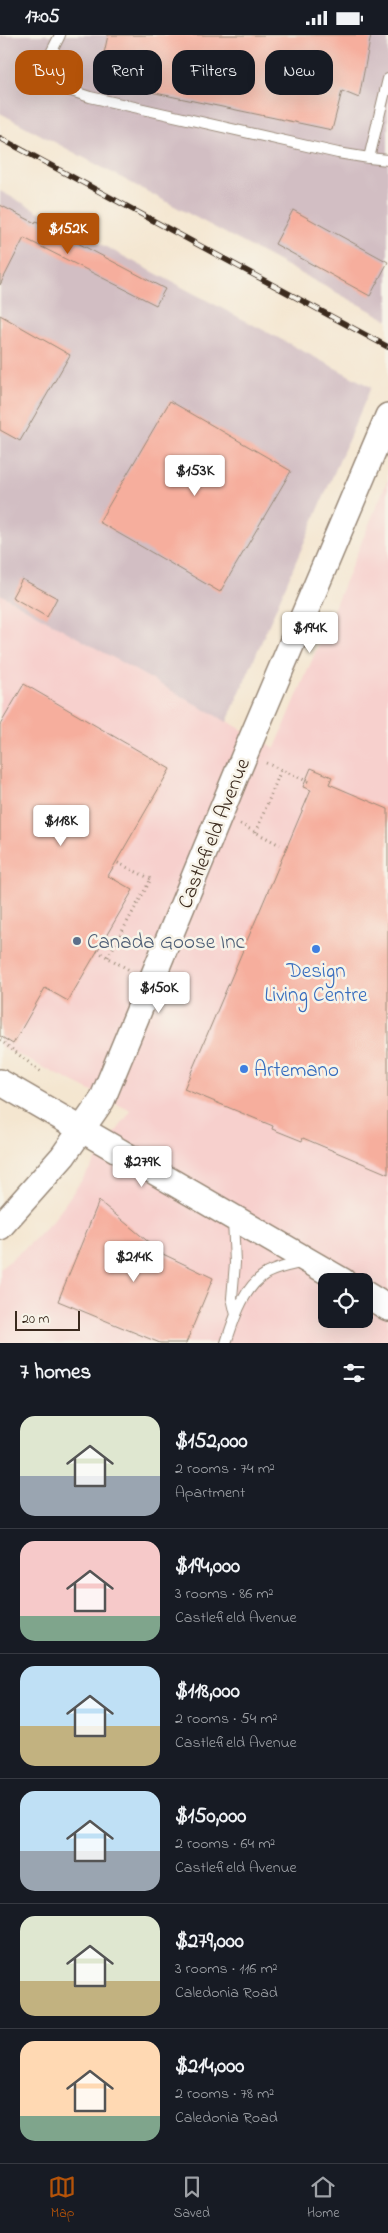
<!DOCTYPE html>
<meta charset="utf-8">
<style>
body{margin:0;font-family:"Indie Flower",sans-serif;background:#242831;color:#f1f3f6;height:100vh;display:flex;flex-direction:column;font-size:19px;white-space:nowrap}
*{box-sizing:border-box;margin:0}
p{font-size:16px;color:#9ea1a6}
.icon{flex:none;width:28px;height:28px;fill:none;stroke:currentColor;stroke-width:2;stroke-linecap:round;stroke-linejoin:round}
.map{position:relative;height:1308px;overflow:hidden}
.panel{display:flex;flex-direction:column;background:#171b24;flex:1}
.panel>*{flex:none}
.banner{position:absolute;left:15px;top:15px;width:359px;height:45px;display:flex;gap:10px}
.tools{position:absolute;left:318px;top:1238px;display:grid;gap:10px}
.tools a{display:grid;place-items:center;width:55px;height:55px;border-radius:10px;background:#171b24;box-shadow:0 5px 20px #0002;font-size:25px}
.scale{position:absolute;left:15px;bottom:12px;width:65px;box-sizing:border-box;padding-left:5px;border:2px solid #3b2a1e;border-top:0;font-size:14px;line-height:18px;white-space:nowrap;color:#3b2a1e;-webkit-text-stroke:4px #f7f3e8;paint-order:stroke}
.price{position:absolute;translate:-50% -42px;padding:0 11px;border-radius:5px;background:#fff;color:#222;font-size:16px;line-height:32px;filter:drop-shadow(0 1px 2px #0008)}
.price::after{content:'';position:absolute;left:50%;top:30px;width:15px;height:11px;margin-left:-8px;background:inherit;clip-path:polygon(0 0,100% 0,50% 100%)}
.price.on{background:#b45309;color:#fff}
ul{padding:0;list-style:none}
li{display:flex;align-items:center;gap:15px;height:125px;padding:0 20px}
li+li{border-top:1px solid #363941}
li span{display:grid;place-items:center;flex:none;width:140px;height:100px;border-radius:15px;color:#555}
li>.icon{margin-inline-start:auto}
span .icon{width:60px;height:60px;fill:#fffc;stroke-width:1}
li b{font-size:21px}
h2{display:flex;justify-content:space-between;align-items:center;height:60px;padding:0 20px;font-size:21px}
.chip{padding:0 18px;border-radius:15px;background:#171b24;box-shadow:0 5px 20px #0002;font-size:18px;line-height:45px}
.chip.on{background:#b45309;color:#fff}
.status{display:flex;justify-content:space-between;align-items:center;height:35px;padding:0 25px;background:#171b24;direction:ltr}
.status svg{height:14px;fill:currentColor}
.menu{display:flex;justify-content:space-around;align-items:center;height:70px;border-top:1px solid #363941;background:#171b24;font-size:14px;color:#9ea1a6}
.menu a{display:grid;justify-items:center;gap:2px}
.menu .on{color:#b45309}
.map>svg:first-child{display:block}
.built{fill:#f7d0cd;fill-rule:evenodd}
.industrial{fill:#d2bec3}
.building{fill:#f6ae9d}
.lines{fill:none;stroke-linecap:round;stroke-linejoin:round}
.service-casing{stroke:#988877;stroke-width:12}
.tertiary-casing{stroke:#988877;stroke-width:28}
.path{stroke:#988877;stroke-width:3;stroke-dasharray:1 4;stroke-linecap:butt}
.service{stroke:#fff;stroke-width:10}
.tertiary{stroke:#fff;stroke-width:25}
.rail-casing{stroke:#3b2a1e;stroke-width:5.5}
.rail{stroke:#f7f3e8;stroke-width:4;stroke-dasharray:11;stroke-linecap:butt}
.service-dot{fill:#5c6f8a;stroke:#f7f3e8;stroke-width:2}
.shop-dot{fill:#3f7fe0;stroke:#f7f3e8;stroke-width:2}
.labels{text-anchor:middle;stroke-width:5;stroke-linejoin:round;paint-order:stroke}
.street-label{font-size:21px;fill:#3b2a1e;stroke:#f7f3e8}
.service-label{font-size:21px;fill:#4e5e75;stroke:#f7f3e8;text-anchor:start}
.shop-label{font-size:21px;fill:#366cbe;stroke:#f7f3e8}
</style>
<div class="status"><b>17:05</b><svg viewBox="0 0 49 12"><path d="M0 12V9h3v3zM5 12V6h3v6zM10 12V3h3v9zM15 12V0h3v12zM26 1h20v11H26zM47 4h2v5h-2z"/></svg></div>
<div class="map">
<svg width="388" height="1308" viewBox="0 0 388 1308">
<rect width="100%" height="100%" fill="#f7f3e8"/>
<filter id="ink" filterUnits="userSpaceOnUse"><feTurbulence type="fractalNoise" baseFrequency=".02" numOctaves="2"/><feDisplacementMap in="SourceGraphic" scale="10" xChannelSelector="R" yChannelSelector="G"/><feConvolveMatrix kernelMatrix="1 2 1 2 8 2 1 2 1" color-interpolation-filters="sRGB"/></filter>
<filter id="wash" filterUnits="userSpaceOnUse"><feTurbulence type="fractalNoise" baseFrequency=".0096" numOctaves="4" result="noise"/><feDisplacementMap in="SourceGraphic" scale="20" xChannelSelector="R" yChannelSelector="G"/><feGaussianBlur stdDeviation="1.12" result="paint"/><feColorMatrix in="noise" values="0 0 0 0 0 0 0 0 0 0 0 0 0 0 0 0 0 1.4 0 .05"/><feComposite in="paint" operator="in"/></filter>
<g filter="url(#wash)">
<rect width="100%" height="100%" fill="#f4e6d0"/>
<path class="built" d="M388,444V1308H0V1234L33,1206L54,1184L131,1076L0,1011V559L275,713ZM326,1246H364V1284H326Z"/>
<path class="industrial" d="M0,0H388V285L0,78Z
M0,156L371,352L227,687L0,559Z"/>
<g id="blocks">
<path class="building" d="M108,0H371L359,63L342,56L332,95L98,46Z
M0,170L35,188L36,186L165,254L156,270L24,203L0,250Z
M293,175L388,227L370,261L275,209Z
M0,280L70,320L20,406L0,395Z
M170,366L291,436L220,557L99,487Z
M22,544L57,563L47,582L12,562Z
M24,649L170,734L108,841L133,855L68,966L45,953L13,1009L0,1001V690Z
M311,733L332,742L329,749L388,774V1139L303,1103L302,1106L272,1094L273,1091L184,1054L311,755L303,752Z
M99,1166L163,1219L213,1243L186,1308H160L58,1266Z"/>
</g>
</g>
<g filter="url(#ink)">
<use href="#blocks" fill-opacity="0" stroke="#988877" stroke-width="1"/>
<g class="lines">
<g class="service-casing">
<path id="service" d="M60,0L42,36L53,50L90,62L338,118L369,123
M388,44L369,123L388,125
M233,1184L235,1228L232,1263L236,1280
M226,1308C234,1284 243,1252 267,1238C278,1232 292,1230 304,1227"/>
</g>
<g class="tertiary-casing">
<path id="tertiary" d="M0,1047L343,1246
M0,1192L63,1121L102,1065L245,719L388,381
M364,1258L388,1273"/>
</g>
<path class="path" d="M266,728L309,747
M240,789L280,810
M256,797L281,735
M97,916L131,936
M108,922L151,844L116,827
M0,1005L41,1037"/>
<use href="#service" class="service"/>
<use href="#tertiary" class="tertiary"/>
<g class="rail-casing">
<path id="rail" d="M0,103L388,312"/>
</g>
<use href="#rail" class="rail"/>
</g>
</g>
<circle class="service-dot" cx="77" cy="906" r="5"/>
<g class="shop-dot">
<circle cx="316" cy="914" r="5"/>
<circle cx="244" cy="1034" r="5"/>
</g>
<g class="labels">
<g class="street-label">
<text transform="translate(213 798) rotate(-68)" y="7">Castlefield Avenue</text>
</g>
<g class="service-label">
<text x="87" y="913">Canada Goose Inc</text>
</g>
<g class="shop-label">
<text x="316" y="942">Design<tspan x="316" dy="24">Living Centre</tspan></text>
<text x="254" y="1041" text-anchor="start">Artemano</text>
</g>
</g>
</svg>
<div class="tools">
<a><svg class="icon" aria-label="locate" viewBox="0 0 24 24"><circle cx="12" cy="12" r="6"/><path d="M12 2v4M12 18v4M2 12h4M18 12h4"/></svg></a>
</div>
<div class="scale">20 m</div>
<b class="price on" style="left:68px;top:220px">$152K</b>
<b class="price" style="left:195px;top:462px">$153K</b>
<b class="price" style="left:310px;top:619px">$194K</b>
<b class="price" style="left:61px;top:812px">$118K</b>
<b class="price" style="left:159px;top:979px">$150K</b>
<b class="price" style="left:142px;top:1153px">$279K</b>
<b class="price" style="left:134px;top:1248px">$214K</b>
<div class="banner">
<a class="chip on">Buy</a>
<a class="chip">Rent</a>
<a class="chip">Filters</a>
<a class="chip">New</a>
</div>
</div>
<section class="panel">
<h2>7 homes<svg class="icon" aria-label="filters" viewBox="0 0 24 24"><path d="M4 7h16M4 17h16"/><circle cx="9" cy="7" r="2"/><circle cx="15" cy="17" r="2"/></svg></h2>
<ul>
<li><span style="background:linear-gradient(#dfe7d0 60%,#9aa5b1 0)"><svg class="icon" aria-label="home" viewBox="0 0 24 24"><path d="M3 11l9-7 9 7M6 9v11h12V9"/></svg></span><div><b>$152,000</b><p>2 rooms · 74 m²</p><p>Apartment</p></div></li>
<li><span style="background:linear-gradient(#f6c9c9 75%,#7fa58c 0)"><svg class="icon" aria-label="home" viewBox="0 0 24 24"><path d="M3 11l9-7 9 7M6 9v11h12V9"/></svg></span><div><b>$194,000</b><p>3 rooms · 86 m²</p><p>Castlefield Avenue</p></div></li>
<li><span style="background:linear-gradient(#bfe0f5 60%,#c2b280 0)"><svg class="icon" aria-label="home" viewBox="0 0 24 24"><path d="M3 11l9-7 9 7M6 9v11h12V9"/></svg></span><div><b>$118,000</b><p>2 rooms · 54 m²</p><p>Castlefield Avenue</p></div></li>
<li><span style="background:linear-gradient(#bfe0f5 60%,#9aa5b1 0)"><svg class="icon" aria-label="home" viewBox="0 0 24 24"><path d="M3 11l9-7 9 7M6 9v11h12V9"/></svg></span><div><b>$150,000</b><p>2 rooms · 64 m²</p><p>Castlefield Avenue</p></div></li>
<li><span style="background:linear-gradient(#dfe7d0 65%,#c2b280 0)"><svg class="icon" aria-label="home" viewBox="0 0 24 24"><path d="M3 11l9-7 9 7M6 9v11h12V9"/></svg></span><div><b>$279,000</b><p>3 rooms · 116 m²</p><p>Caledonia Road</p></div></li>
<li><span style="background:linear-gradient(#ffd9b3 75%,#7fa58c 0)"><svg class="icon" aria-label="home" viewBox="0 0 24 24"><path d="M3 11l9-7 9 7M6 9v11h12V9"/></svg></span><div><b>$214,000</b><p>2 rooms · 78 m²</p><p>Caledonia Road</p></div></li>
</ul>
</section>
<nav class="menu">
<a class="on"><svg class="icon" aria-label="map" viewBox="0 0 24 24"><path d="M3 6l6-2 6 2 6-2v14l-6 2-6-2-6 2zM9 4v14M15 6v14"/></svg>Map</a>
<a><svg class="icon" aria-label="saved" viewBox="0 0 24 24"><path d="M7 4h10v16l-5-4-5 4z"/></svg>Saved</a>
<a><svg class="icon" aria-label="home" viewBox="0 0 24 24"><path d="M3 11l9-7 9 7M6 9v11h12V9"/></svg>Home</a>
</nav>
